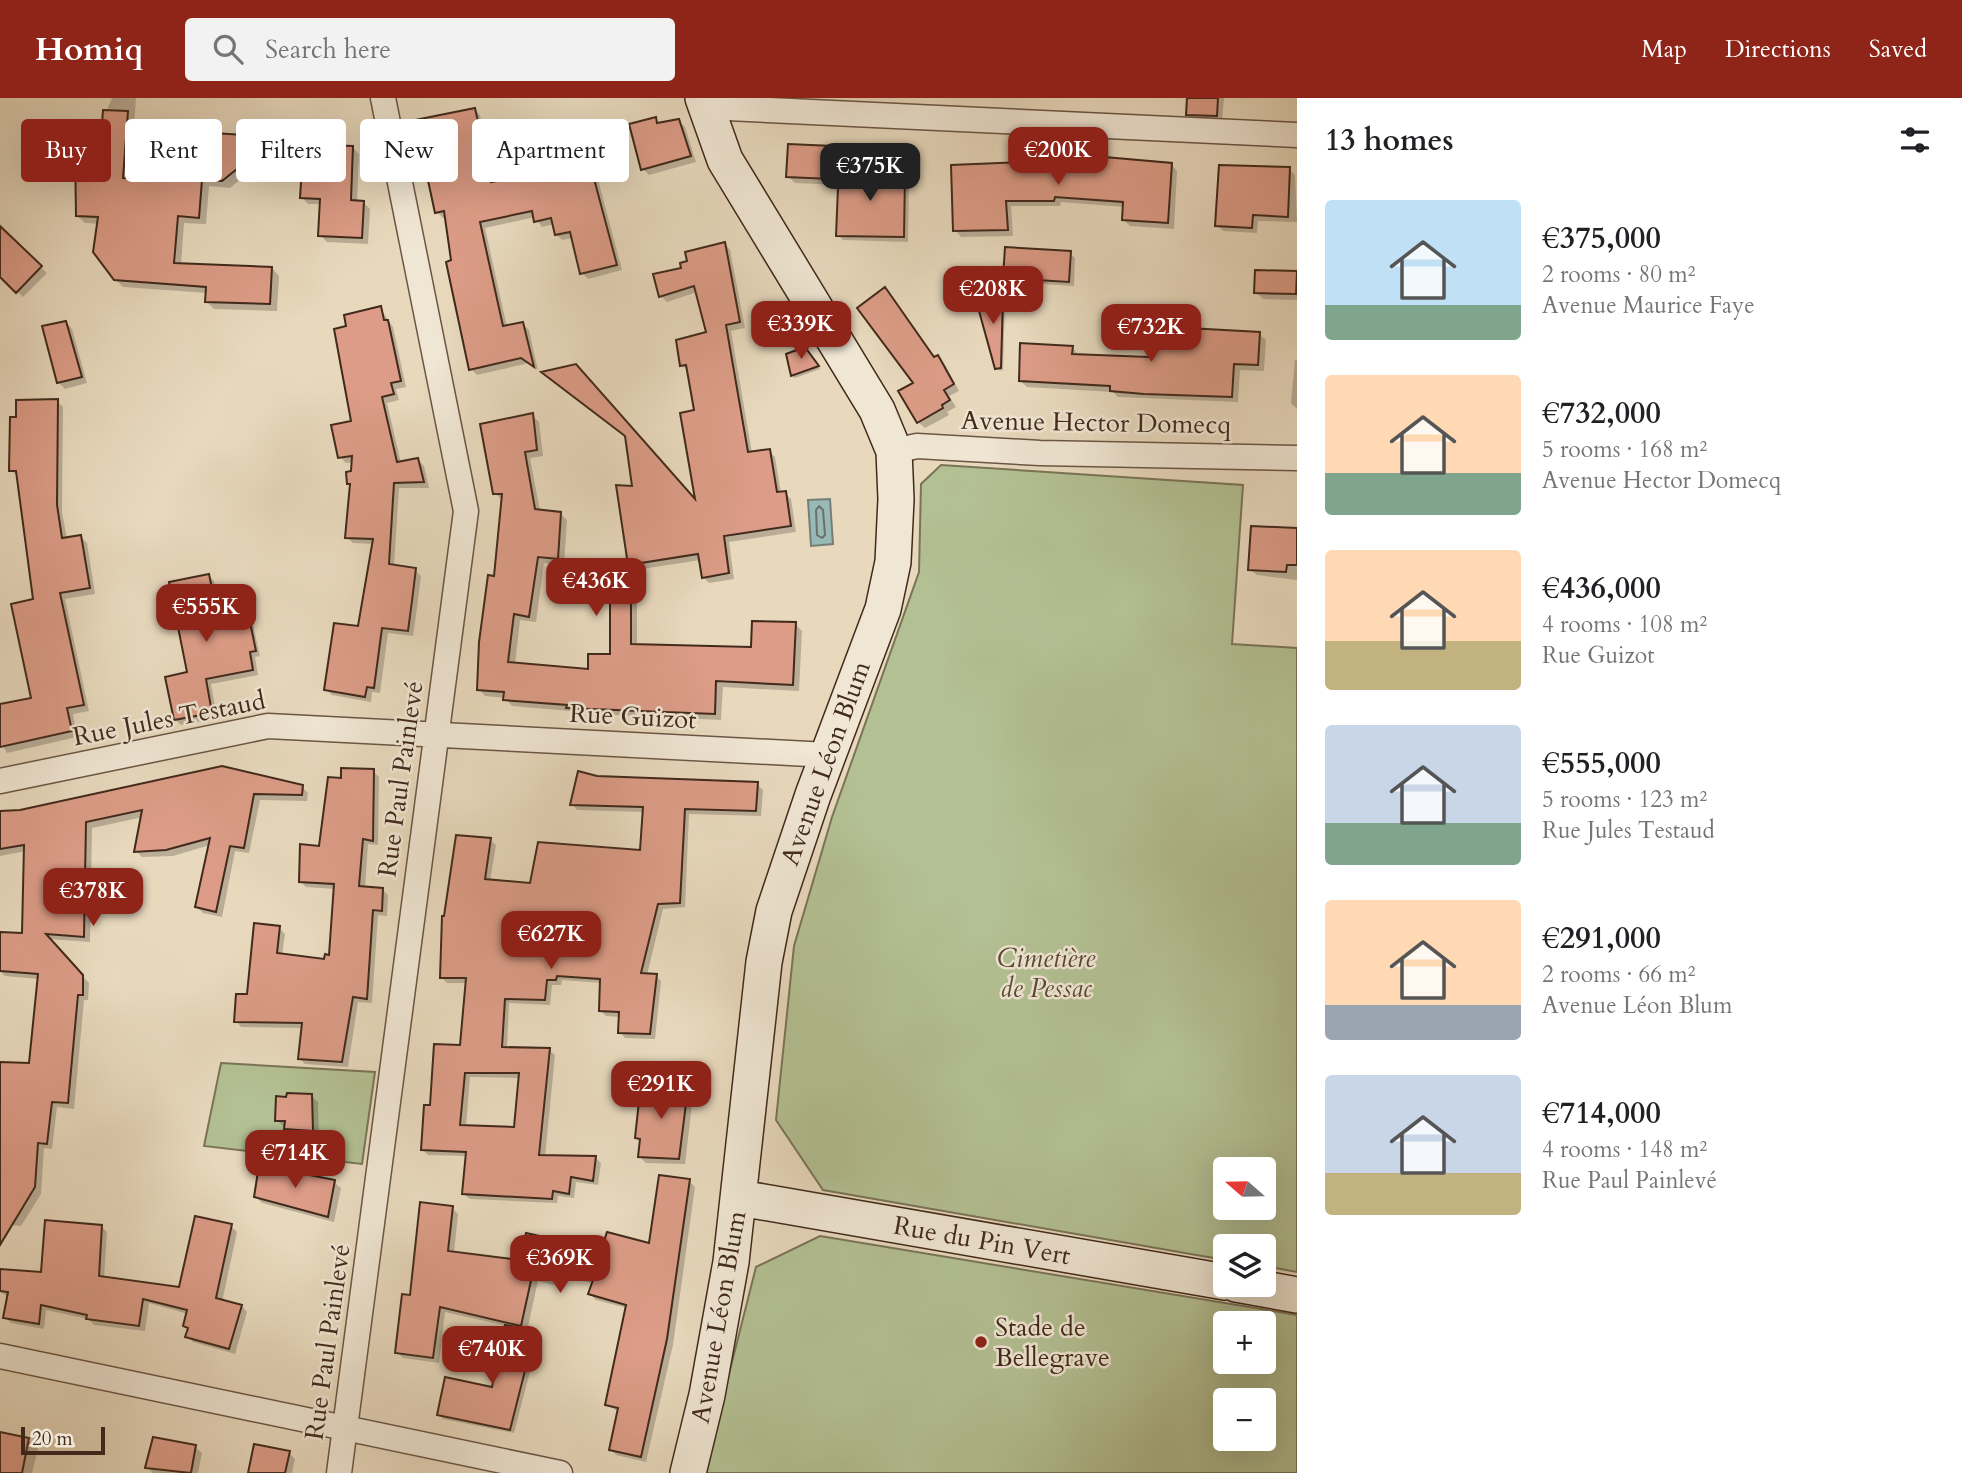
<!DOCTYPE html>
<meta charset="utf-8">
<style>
body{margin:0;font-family:Cardo,serif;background:#f2f2f2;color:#202124;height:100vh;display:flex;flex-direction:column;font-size:26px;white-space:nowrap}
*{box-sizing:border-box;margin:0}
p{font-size:23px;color:#757577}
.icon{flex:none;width:38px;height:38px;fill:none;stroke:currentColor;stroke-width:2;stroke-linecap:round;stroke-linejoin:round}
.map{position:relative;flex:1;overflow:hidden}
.sheet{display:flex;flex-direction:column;background:#fff;width:665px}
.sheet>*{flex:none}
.guide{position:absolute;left:21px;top:21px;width:665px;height:63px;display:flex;gap:14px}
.needle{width:46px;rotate:290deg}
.buttons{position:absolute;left:1213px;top:1059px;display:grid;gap:14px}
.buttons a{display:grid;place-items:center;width:63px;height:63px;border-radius:7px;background:#fff;box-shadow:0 7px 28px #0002;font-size:35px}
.scale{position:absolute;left:21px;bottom:18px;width:84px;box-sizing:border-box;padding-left:7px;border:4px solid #41291b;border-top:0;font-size:19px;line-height:24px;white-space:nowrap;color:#41291b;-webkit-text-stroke:5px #f0e6d4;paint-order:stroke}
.price{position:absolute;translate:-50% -60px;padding:0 16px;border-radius:14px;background:#8f2418;color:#fff;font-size:23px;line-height:46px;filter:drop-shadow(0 2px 4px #0008)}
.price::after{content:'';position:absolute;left:50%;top:42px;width:21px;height:16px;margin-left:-10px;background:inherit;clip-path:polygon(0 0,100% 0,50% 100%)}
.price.selected{background:#222;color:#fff}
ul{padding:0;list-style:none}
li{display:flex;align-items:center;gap:21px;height:175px;padding:0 28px}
li span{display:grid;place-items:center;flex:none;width:196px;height:140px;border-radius:7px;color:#555}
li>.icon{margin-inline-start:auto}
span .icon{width:84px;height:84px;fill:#fffc;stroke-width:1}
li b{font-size:30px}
h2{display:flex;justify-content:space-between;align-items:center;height:84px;padding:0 28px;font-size:30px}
.chip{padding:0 24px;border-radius:7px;background:#fff;box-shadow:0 7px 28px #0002;font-size:24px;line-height:63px}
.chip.selected{background:#8f2418;color:#fff}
header{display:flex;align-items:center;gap:42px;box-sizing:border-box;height:98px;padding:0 35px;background:#8f2418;color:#fff}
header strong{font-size:33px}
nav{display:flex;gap:38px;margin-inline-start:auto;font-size:24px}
.search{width:490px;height:63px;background:#f2f2f2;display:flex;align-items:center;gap:18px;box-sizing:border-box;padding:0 24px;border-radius:7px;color:#757577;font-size:26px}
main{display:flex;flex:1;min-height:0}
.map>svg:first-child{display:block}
.green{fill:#b3c093;stroke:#7a7457;stroke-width:2;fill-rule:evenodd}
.water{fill:#98b9b6;stroke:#757f78;stroke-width:2}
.shadow{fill:#0003;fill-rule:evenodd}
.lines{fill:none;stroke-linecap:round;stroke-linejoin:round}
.shore{stroke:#6c7168;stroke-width:2}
.building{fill:#dc9c87;stroke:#41291b;stroke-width:2;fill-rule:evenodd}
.street-casing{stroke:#6b5544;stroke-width:27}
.secondary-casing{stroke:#41291b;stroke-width:38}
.street{stroke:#f0e6d4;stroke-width:24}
.secondary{stroke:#f0e6d4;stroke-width:35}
.poi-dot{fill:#8f2418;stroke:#f0e6d4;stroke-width:2.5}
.labels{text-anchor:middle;stroke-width:5;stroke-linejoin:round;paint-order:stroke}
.street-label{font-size:26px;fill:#41291b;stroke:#f0e6d4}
.park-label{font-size:26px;font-style:italic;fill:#584733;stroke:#f0e6d4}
.poi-label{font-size:26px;fill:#41291b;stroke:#f0e6d4;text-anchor:start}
</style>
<header>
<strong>Homiq</strong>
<div class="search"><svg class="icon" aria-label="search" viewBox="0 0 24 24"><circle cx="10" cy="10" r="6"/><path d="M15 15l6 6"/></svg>Search here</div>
<nav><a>Map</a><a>Directions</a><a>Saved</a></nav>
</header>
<main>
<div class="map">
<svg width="1297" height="1375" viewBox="0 0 1297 1375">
<rect width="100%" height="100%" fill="#e8d9bd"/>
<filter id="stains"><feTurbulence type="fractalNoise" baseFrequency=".00286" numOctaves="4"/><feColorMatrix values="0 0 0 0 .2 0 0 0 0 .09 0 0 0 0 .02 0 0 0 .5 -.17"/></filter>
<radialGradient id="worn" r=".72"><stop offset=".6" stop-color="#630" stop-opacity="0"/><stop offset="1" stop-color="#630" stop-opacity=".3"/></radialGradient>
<path class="green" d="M941,367L1243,387L1232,546L1297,550V1174L1264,1168V1148H1225V1162L823,1092L776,1022L794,848L832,719L919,474L921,386ZM1225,1071H1264V1110H1225Z
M221,965L375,974L362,1066L204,1048Z
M820,1138L1297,1217V1375H704L756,1169ZM1225,1225H1264V1264H1225ZM1225,1302H1264V1340H1225Z"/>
<path class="water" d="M830,401L833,446L811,448L808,402Z"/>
<path class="shadow" d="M112,0H136L130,82L174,84L214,49L243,39L250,46L249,64H244L243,79L230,90L209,88L206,126L184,125L181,167L272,170L279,178L277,213L214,211L207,204L208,195L123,189L115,181L99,126L85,125L77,118L101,54L106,14Z
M1185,0H1224L1222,23L1193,22L1188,16L1189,0Z
M474,11L480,17L495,85L557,74L589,64L595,70L622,172L588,181L582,175L573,140L562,142L556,136L554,126L542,129L535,119L485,130L507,229L523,226L529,232L538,272L529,265L477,277L471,271L447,119L443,120L437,114Z
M655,21L660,26L678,23L685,29L696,64L649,77L643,71Z
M353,50L359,56L357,104H363L370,111L368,146L327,144L320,137L321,106H308L302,99L323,72Z
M832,50L838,56V66L871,73L876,78L904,79L909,84L908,144L843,142L838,137L840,87L795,85L788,78Z
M1028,66H1171L1177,73L1174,131L1130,128L1124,122L1125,109L1061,104L1060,108H1011L1013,138L961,139L955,132Z
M1289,71L1295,77L1297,124L1258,123L1257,135L1223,133L1217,127Z
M0,131L47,175L23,199L0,177Z
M725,146L730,152L745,230L731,233L752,355L769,353L775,359L781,395H785L791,401L796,434L729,444L734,481L709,485L703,479L701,462L635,472L629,466L634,389L627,339L576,268L698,406L696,313L688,273L682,267L708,236L697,194L667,204L661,198L683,172Z
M1070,155L1075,160L1074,188L1010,184L1005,179Z
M1297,175V202L1263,201L1256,194Z
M885,191L935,261L938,259L944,265L959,293L949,298L956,309L947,314L949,317L925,330L918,324L916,285Z
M1002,201L1005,204L1003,272L1000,273L997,270Z
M380,210L393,229L406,289L396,291L399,302L387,305L401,365L418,362L424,368L429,390H399L394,469L415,472L421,478L417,510L413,538L388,535L380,595L372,594L371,604L332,597L326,591L359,530L374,446L353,445L347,439L351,388L349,385L353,364L346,365L340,359L353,324L348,229Z
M66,224L72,231L87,285L65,291L58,284Z
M1259,236L1266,242L1264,273L1240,272L1238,304L1118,299L1113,294L1027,289L1020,283L1072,249L1079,258L1151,261Z
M808,254L820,271L795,280L792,278Z
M1295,262H1297V311L1291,305Z
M57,303L63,309L62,414L67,441L81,439L87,445L95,496L65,501L89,613L73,616L77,639L7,655L0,643V608L33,601L35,503L17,378L11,372L18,320Z
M532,317L539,324L543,358L530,360L540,413L560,415L567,422L564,467L544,465L536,524L520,522L515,566L590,573L612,558L630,494L637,500V548L753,551L795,526L802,533L799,593L723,589L721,622L616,617L512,608L505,600L485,598L479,591L496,480L502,402L495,395Z
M1297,432V482L1257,477L1250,471Z
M209,478L214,483L220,511L245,507L250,512L260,558L255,559L258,577L211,586L217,620L181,627L175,621L189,575Z
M373,673L379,679L378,747L368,746L365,790L383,792L388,797L387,818L378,817L372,905L358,904L348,969L305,966L300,961L304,930L241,929L236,923L279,830L285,836L282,858L326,863L331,859L336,791L306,789L301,784L321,750L343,681Z
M597,680L757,686L763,692L761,718L689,716L685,809L663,811L647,877L656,878L661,883L655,941L625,940L620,934L621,919L606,918L601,913L602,885L562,882L561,887H552L550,907L509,905L507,950L549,952L555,957L545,1059L596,1060L601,1065L598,1087L576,1084L574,1100L558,1098L557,1105L470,1101L464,1096L468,1058L428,1057L423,1052L432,1009L462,949L467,885H447L442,880L490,742L496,747L490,783L532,787L642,754L645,714L577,712L572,706ZM470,979L521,980L516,1031L466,1029Z
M302,689L308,695L307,703L260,702L249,755L235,753L222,819L203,815L197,809L210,747L173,758L142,759L136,753L143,719L92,730L90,844L49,841L89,885L88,902H84L74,1011L57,1009L52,1051L44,1050L41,1096L21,1128L0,1126V965L31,967L39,881L5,878L0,873V861L24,837L26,753L0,758V716Z
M687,992L693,998L685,1066L646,1065L640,1059L641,1044L637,1040Z
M311,998L318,1004L319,1039L292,1037L277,1022Z
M689,1083L695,1089L673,1247L646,1364L616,1357L611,1351L619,1314L606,1306L627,1210L596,1202L590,1196L593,1185L557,1177L554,1187L538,1183L527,1233L539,1239L514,1335L443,1321L439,1317L493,1291L506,1228L445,1214L439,1265L403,1260L397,1254L411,1199L452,1110L458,1116L454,1155L521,1164L650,1147Z
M334,1084L341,1090L334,1124L262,1105L256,1099Z
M101,1128L107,1134L104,1180L180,1191L231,1128L237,1134L222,1204L242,1208L247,1214L235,1256L193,1244L187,1238L189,1232L185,1227L188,1216L149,1205L145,1233L94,1227L88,1221L46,1212L44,1231L11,1225L5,1219L9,1199L0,1194V1179L43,1176Z
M0,1336L28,1342L38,1351L32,1375H0Z
M195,1349L202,1355L198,1375H153L147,1369Z
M289,1355L295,1361L292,1375H250Z"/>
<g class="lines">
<path class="shore" d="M819,408L823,412L825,437L822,440L817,437L816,412Z"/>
</g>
<path class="building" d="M1187,0H1218L1217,18L1186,17Z
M475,10L491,84L555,73L554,66L589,62L617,167L580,176L570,134L555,137L551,120L534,124L532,113L480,124L503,228L523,224L534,269L521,260L469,272L446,164L451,162L444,113L435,115L415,22Z
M103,12L128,13L123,80L173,82L175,45L213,47L214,35L244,37L242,58H238L237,71L222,83L202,82L199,120L178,118L174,165L272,169L270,206L205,204L206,189L114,182L93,154L98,119L76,118L75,51L100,52Z
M656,19L657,25L679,21L691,58L641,72L629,26Z
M788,46L833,48L831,81L786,79Z
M323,47L353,48L351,102L364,103L362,140L318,138L320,101L300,100L302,69L322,70Z
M1027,57L1093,58L1172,65L1168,125L1122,122L1123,104L1055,99L1054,103H1006L1008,132L953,133L951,67L1026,64Z
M839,65L871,71V76L905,77L904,139L836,138Z
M1219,67L1290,69L1288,119L1253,117L1252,130L1215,128Z
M0,128L42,168L16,195L0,179Z
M725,144L740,224L726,227L748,354L770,351L777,394L786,393L791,428L724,438L729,475L702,480L698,456L628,467L616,387L632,388L625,338L541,274L576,266L695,401L680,315L694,312L686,267L680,268L676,242L706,234L694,188L659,199L653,176L681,170L680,165L687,163L685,154Z
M1005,149L1071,153L1069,184L1003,180Z
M1255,172L1297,173L1296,196L1254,195Z
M885,189L934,259L938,257L954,286L944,292L950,302L942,307L943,310L917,325L898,293L913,285L857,210Z
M1003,200L1001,270L995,271L976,202Z
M381,208L384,222H388L401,283L391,285L394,296L382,299L397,364L418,360L424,384L394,385L389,466L416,470L412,503L408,533L382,530L374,590L367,589L365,599L324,592L334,525L358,528L373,441L345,440L350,386H347L346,374L351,373L352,358L338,360L331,327L351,323L334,231L346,228L344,217Z
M66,223L82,279L57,285L42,228Z
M1151,228L1260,234L1258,267L1234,266L1232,299L1144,296L1110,293V288L1019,283L1020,245L1073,248L1072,256L1149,259Z
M805,249L819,268L791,278L786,256Z
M58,301L57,407L62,440L81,437L90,490L60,495L84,607L67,610L72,633L0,649V606L31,600L11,506L33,501L16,373H9L10,319H16V302Z
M533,315L537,352L525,354L535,411L561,414L558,461L538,459L529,519L514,516L508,564L588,571V556H610V492H631V546L751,549L752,523L796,524L793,587L716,583L715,616L566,610L567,607L503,602L504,594L477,592L479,544L488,477L494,478L502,396H493L480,326Z
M1251,428L1297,430V467H1287L1286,474L1248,472Z
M209,476L216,510L246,505L256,553L250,554L253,572L206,581L212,615L174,622L165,579L187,574L169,484Z
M222,668L303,687L302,697L254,696L244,750L230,748L216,814L195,809L210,740L166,752L134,754L142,712L86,724L84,839L46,836L83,877V897H78L68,1005L52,1004L47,1046L38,1045L35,1089L0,1147V964L29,965L38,876L0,873V834L22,835L24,747L0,751V713L20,712Z
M341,670L374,671L373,743L363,741L359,788L383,790L382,813L373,812L367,901L353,899L342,964L298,961L302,925L234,924L236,896H247L254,825L280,828L277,855L324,861L325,856L329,857L334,786L299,784L300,746L319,748L328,679L341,680Z
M578,673L597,678L758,684L756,713L685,711L680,805L658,806L641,875L657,876L650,936L618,935L619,914L599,913L600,881L557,878L556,882H547L545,902L505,901L502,949L550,950L539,1057L596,1058L593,1083L571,1079L569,1096L553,1093L552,1101L462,1096L466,1054L421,1052L424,1007H430L434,946L460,947L466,880H440L442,818H444L456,737L491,740L485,781L530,785L538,744L640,752L643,709L570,707ZM465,975H519L514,1029L460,1027Z
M641,985L688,990L679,1061L638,1059L640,1041L635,1040Z
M287,995L312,996L313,1033L284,1031L285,1023H275L276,998L286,999Z
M259,1067L335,1082L328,1119L254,1099Z
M659,1077L690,1081L667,1241L641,1359L609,1352L618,1310L605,1307L626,1207L588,1196L593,1182L551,1172L549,1182L532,1178L521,1228L440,1209L433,1260L395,1255L402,1196L410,1197L420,1104L453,1108L448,1153L519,1162L526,1135L601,1152L607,1134L649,1145Z
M195,1118L232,1126L216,1200L242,1207L229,1251L185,1239L188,1230L183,1228L187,1212L143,1201L139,1228L86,1221L87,1217L41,1207L39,1226L3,1220L8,1194L0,1193V1171L41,1174L45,1122L102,1127L99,1178L179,1189Z
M505,1227L535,1233L510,1332L437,1317L445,1279L492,1289Z
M0,1334L29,1340L22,1375H0Z
M153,1339L196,1347L191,1375L145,1370Z
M254,1346L290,1353L285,1375H248Z"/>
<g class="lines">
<g class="street-casing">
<path id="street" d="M706,9L1297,37
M894,353L917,348L1040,355L1297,360
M0,683L268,628L828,657
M0,1258L560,1375
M339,1375L466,413L383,0"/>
</g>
<g class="secondary-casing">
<path id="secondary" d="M740,1100L1225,1184
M1236,1186L1297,1197
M688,1375L707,1297L731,1164L764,864L774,813L813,697L883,511L893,464L896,401L894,353L877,312L725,62L703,0"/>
</g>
<use href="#street" class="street"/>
<use href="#secondary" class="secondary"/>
</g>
<circle class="poi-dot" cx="981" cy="1244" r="7"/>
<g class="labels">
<g class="street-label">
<text transform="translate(1096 324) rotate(1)" y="9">Avenue Hector Domecq</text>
<text transform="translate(633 618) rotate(3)" y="9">Rue Guizot</text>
<text transform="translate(169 620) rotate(-11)" y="9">Rue Jules Testaud</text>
<text transform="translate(825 665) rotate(-70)" y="9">Avenue Léon Blum</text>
<text transform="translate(400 681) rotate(-82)" y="9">Rue Paul Painlevé</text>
<text transform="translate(982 1142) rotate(10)" y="9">Rue du Pin Vert</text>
<text transform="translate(718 1219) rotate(-80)" y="9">Avenue Léon Blum</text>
<text transform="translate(327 1244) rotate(-82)" y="9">Rue Paul Painlevé</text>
</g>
<g class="park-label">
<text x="1046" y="869">Cimetière<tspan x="1046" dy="30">de Pessac</tspan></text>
</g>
<g class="poi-label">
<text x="995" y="1238">Stade de<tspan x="995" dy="30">Bellegrave</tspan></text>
</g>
</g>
<rect width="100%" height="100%" filter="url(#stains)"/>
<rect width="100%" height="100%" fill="url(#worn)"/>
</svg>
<div class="buttons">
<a><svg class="needle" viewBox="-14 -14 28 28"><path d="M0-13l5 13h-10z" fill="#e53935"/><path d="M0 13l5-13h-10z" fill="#757577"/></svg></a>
<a><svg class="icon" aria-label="layers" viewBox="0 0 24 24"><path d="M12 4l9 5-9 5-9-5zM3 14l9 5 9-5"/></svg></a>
<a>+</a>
<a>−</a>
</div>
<div class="scale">20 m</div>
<b class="price" style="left:1058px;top:89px">€200K</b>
<b class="price selected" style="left:870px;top:105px">€375K</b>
<b class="price" style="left:993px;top:228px">€208K</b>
<b class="price" style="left:801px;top:263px">€339K</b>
<b class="price" style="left:1151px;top:266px">€732K</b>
<b class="price" style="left:596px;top:520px">€436K</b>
<b class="price" style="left:206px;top:546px">€555K</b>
<b class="price" style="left:93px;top:830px">€378K</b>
<b class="price" style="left:551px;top:873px">€627K</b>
<b class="price" style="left:661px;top:1023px">€291K</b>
<b class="price" style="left:295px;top:1092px">€714K</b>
<b class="price" style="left:560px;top:1197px">€369K</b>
<b class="price" style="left:492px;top:1288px">€740K</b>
<div class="guide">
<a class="chip selected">Buy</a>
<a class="chip">Rent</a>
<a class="chip">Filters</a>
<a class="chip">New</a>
<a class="chip">Apartment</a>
</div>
</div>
<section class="sheet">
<h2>13 homes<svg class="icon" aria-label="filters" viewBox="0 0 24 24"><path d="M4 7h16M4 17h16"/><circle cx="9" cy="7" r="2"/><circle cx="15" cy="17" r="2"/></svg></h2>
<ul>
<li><span style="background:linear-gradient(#bfe0f5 75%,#7fa58c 0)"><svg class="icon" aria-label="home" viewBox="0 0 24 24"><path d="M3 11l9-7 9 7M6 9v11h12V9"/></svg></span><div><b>€375,000</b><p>2 rooms · 80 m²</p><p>Avenue Maurice Faye</p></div></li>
<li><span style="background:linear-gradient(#ffd9b3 70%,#7fa58c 0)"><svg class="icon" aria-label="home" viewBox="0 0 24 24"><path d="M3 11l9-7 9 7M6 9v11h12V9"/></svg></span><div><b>€732,000</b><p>5 rooms · 168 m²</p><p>Avenue Hector Domecq</p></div></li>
<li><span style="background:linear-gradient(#ffd9b3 65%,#c2b280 0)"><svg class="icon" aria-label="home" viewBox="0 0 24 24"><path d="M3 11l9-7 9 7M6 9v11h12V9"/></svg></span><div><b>€436,000</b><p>4 rooms · 108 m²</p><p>Rue Guizot</p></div></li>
<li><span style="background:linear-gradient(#c9d6e8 70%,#7fa58c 0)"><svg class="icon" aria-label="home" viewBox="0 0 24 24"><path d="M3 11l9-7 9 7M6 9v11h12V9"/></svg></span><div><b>€555,000</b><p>5 rooms · 123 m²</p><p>Rue Jules Testaud</p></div></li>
<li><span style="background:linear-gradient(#ffd9b3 75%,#9aa5b1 0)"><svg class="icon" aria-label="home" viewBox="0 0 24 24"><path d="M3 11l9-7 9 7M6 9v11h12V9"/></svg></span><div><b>€291,000</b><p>2 rooms · 66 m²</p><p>Avenue Léon Blum</p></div></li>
<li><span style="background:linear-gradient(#c9d6e8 70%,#c2b280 0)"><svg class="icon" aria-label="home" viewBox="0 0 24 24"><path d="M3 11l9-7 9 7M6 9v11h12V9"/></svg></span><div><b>€714,000</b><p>4 rooms · 148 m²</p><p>Rue Paul Painlevé</p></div></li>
</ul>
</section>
</main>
